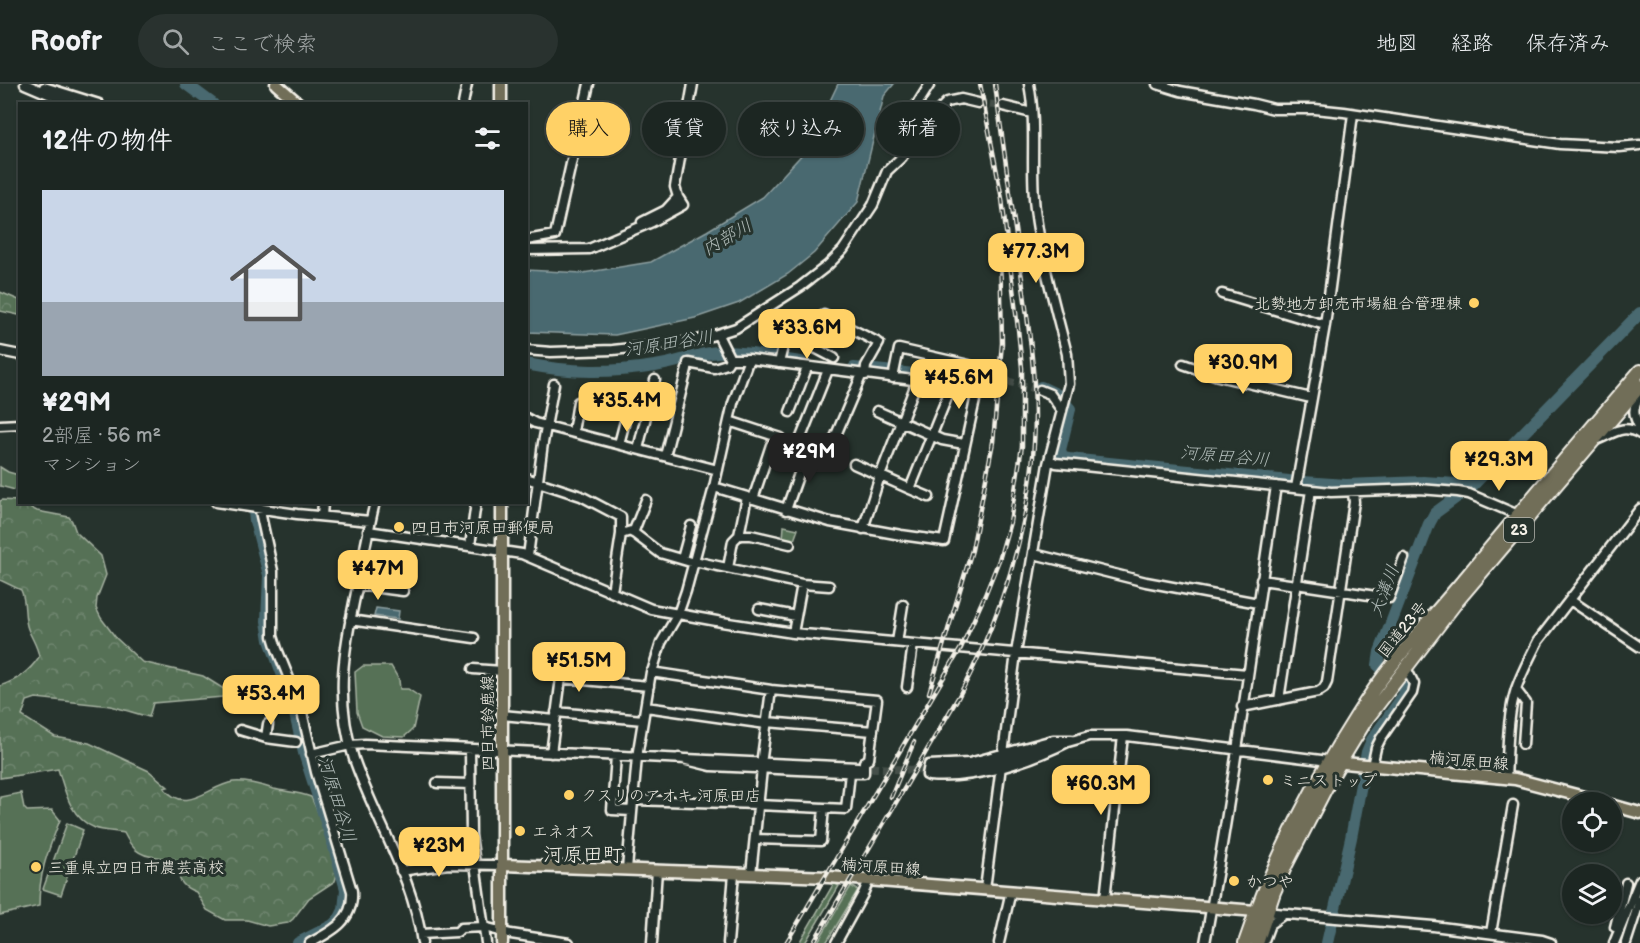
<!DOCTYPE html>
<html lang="ja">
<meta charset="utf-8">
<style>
body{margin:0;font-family:"Balsamiq Sans","Klee One",sans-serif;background:#29322f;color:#f1f3f6;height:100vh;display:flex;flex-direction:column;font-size:22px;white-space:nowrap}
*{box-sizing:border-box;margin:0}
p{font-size:20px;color:#a0a5a5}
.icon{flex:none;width:33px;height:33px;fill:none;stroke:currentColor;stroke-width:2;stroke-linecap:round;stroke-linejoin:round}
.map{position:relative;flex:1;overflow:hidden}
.side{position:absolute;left:18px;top:18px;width:510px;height:402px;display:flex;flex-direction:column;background:#1c2622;border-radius:0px;box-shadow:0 2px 4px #0004,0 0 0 2px #3a4340}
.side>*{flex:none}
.hud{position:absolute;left:546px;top:18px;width:570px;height:54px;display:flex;gap:12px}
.controls{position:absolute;left:1562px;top:708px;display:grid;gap:12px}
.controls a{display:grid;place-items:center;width:60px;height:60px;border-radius:50%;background:#1c2622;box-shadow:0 2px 4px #0004,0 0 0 2px #3a4340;font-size:30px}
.price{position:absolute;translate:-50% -51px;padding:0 14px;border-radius:12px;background:#ffd166;color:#111;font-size:20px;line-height:39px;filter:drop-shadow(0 2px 3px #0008)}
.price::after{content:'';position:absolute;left:50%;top:36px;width:18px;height:14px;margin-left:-9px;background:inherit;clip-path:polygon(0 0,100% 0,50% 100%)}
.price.active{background:#222;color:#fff}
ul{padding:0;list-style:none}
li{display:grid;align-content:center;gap:12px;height:318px;padding:0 24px}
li+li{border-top:2px solid #3a4340}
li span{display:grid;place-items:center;height:186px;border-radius:0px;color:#555}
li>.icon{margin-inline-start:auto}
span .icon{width:108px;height:108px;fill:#fffc;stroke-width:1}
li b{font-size:26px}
h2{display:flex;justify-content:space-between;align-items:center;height:72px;padding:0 24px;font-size:26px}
.chip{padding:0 21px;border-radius:27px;background:#1c2622;box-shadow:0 2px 4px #0004,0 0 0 2px #3a4340;font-size:21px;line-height:54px}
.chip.active{background:#ffd166;color:#111}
header{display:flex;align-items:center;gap:36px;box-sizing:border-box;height:84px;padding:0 30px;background:#1c2622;border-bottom:2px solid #3a4340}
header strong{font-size:28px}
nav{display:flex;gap:33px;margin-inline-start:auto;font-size:21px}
.search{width:420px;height:54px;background:#29322f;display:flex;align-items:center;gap:15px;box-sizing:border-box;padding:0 21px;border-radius:33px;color:#a0a5a5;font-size:22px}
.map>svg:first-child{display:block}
.grass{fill:url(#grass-tufts);stroke:#a5b1a0;stroke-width:1.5}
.forest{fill:url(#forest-crowns);stroke:#a5b1a0;stroke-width:1.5}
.park{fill:#567157;stroke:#a5b1a0;stroke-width:1.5}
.water{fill:#496970;stroke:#8d9fa0;stroke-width:1.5}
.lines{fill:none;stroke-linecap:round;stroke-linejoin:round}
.river{stroke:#496970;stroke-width:12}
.minor-tunnel{stroke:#455049;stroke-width:8;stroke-dasharray:8 4;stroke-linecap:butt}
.minor-casing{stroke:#f4f1e8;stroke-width:13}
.major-casing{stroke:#f4f1e8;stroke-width:15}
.highway-casing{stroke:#f4f1e8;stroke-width:16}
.minor{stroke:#26332d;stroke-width:8}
.major{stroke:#716e59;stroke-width:10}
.highway{stroke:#716e59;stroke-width:12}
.rail-casing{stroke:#f4f1e8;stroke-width:4.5}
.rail{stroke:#26332d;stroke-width:2;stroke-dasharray:7;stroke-linecap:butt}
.poi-dot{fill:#ffd166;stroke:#26332d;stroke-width:2}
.labels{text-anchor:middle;stroke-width:6;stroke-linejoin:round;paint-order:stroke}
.shield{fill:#26332d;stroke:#b6b8b0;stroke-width:1.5}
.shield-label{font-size:15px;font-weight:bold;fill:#f4f1e8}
.poi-label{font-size:16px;fill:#f4f1e8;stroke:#26332d;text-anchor:start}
.street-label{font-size:16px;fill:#f4f1e8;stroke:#26332d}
.water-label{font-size:18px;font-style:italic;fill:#b0bbb8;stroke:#26332d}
.quarter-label{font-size:20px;fill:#f4f1e8;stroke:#26332d}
</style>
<header>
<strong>Roofr</strong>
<div class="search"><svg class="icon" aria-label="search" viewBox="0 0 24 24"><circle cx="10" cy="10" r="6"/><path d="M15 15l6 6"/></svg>ここで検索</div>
<nav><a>地図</a><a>経路</a><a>保存済み</a></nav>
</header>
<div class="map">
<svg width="1640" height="859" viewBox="0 0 1640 859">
<defs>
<pattern id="grass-tufts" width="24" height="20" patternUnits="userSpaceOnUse" patternTransform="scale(1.5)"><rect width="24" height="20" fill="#567157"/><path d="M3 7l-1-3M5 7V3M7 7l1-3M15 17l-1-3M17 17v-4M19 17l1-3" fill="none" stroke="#6f866f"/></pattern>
<pattern id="forest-crowns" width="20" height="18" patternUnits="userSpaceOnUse" patternTransform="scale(1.5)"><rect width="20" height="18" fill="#567157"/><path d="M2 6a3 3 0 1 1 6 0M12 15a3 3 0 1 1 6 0" fill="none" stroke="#6f866f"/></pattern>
</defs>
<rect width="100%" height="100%" fill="#26332d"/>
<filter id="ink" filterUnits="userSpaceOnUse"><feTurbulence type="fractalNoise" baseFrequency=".0167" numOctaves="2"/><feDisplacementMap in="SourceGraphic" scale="12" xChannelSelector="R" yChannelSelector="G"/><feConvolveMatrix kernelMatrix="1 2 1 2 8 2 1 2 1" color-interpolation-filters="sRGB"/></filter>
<g filter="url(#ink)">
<path class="grass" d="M834,799L839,802L805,859H799Z
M851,802L858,806L826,859H817Z"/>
<path class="forest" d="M0,208L19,216V231L0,227Z
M0,383L8,388L19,391V407L0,402Z
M2,416L18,417L37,427L69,433L72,437L76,448L101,472L106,491L97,514L96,524L101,534L116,554L142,578L203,592L235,612L153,619L149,633L111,622L36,614L27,617L22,632L55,653L89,659L149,687L168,703L164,704C186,732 210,701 233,698C248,697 260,701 274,705C287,708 298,708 311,713L338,773V787L335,797L309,814L293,835L288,839L268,842L247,836H225L207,826L196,808C174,800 182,789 169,777C165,773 160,774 156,773C138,772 131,763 124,749C115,747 103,747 95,744C70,734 65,707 58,685L0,694V602C17,596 29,588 39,573C38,563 32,555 28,545C23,532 27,519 21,506L0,496V417Z"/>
<path class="park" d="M784,442L798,445L793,459L783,455Z
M363,582H391L399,596L400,605H408L420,613L413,645L404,653L382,652L362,642L357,628L355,588Z
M21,709L24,724L27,727L52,726L60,736C48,767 39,788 39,822L0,831V713Z
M67,739L83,746L61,811L43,805Z"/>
<path class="water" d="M838,0H894L884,12L858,118L814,169L788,190L739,219L695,234L615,251L527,248V186L583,189L651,178L707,147L763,113L807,65Z
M376,524L399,527L398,535L374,532Z"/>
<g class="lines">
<path class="river" d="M186,0L213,20
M526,280C571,289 610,289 655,282C677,279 697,270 718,268C746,267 774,274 801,278
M854,284L956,294L988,290L996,292
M1041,303L1058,311L1070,325L1060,366L1063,374L1069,375L1289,397L1346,401L1423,398L1473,401
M253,418L255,437L269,491L267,537L270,556L292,617L304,669L333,760L346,805L344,826L340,834L333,841L298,859
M1327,859L1351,754L1367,668L1372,656L1407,607L1378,581L1380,568L1429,440L1435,429L1473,401L1640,229"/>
<path class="minor-tunnel" d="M978,19L1003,22
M995,294L1040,306
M858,683L932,687"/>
<g class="minor-casing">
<path id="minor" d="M25,0L72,20
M1157,0L1180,7L1254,20L1274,25H1315L1344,28L1560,60L1619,63L1640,61
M44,3L99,20
M463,20L467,0
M1003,22L1032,29
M911,30L930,0
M642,138L666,126L678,113L675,103L693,0
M526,156L555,151L589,0
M526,166L589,165L652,138L683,121L678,113
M1222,210L1325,241
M718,251L730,275H749L952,301H965L989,293L995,294
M790,251L834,274
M526,266L551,268L613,266L695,257L736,244L800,203L827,182L843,166L873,121L887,87L902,73L922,43L947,18L961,15L978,19
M0,267L20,271
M688,279L714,284L727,280L730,275
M779,279L785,254L824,231L879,259L866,282L865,291
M1183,280L1218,292L1311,314
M893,294L899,265L969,281L965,301
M1040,306L1050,310L1062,327
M1640,312C1632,324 1633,332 1640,344
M592,317L625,312L631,314L619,360
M877,327L942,356L964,360
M790,328L807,284
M526,334L535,339L718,386
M729,337L781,354
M0,341L20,340
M573,348L578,318
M800,356L828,286
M1596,356C1613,350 1622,339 1640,350
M833,358L862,290
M638,365L655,296
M665,372L687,285
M1050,376L1056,379L1331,408L1419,405L1458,408L1469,410L1518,431
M854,380L910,405
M526,394L581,412L621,433V450
M714,403L830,438L901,451L944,457L979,298
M1296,404L1325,241L1353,30
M929,413L910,405L952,301
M753,415L771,361
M216,418L297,430L370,437
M258,418L273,487V552L277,565L301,624L316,688L352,807C354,836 333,847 310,859
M375,418C368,447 363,475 357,504C344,564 334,614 354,675C375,736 414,794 422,859
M786,426L807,367
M322,432L323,418
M863,445L880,392L917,297
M368,447L522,470L651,525L722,538L793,549L1247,590
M633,449L646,416
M739,451L747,413
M470,462L476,418
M1034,470L1146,498L1258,519
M528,472L543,359L554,300
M682,475L691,442
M694,477L802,500L829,502
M728,484L733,457L739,451H751L790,460
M1261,496L1296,501
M1296,500L1389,514L1404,474
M357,501L403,507
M612,508L621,450L631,447L660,469L694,479
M1570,516L1640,563
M759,525L796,532
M350,536L474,554
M793,549L802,500
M897,558L903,521
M473,585L502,587
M652,588L661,559L678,530L686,507L714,403L733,319L749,275
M907,603L913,560
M1516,606L1526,619L1523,660
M1279,616L1311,406
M646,623L766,640
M1242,623L1318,608L1324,604L1327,598L1354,418L1353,408
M556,628L643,636
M502,631L555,636
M767,638L873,647
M240,646L266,654L296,658
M266,654L268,640
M1053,656H1072C1031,677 975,696 929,692L927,691L929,681L969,679Z
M470,665L471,751L486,859
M551,669L561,594L649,602
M311,670L350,661L365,660L858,683
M1003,670L1016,569L1048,380L1069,300L1067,270C1055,222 1041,174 1035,125C1030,84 1037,41 1029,0
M616,672L612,726L632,727
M762,673L771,606
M1372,682L1376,664L1381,654L1412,609L1414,600L1406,584
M933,687L969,686L1089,652H1127L1329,677
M1506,694C1508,665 1507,633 1516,605C1522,588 1530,573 1538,557L1640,425
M437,699L470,700
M633,716L758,720
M758,721L824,724
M755,755L821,757L824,724L846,725L850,689
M627,785L637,673L651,588L771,606L877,616L869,675L864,678V689L711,682L679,674
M401,787L448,780L503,781
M751,790L762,685
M985,805L1001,682
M1105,815L1123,652
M1263,828L1433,842L1542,856L1551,859
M1615,843L1626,799
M1491,849L1513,721
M421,850L457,848L461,844L484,843L511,850L569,859
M652,859L657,786
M728,859L734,790
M836,859L863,810L869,796
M999,859L1011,807
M1205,859C1233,707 1253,554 1276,402
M1263,859L1270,840L1284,830
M1614,859L1640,796
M1626,859L1640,816"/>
</g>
<g class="major-casing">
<path id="major" d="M276,0L299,20
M501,0V20
M502,418V859
M1334,678L1515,695L1603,718
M1611,721L1640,729
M503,781L829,793L1256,827"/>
</g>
<g class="highway-casing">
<path id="highway" d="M1245,859C1272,778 1311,703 1357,631C1388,581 1429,537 1467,492C1524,423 1582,355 1640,287
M1257,859L1274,808L1286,781L1332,692L1366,636L1458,516L1640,302"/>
</g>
<use href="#minor" class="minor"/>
<use href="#major" class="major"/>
<use href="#highway" class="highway"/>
<g class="rail-casing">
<path id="rail" d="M995,0L998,23
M929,609L972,466L993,358L1002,259L1000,159
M891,713L914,658
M786,859L961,564L985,511L999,476L1010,438L1022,362V284L1018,245L1002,115L980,0
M813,859L959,612C1001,533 1028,450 1034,360C1038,302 1029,245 1021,188C1013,131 1005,73 997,16"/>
</g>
<use href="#rail" class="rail"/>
</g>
</g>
<g class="poi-dot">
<circle cx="1474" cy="219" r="6"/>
<circle cx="399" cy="443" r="6"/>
<circle cx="1268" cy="696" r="6"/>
<circle cx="569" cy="711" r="6"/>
<circle cx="520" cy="747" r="6"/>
<circle cx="36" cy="783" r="6"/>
<circle cx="1234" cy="797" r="6"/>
</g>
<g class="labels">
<rect class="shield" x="1504" y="434" width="30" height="24" rx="4.5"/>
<g class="shield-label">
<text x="1519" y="451">23</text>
</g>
<g class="poi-label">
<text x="1462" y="225" text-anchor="end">北勢地方卸売市場組合管理棟</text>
<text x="411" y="449">四日市河原田郵便局</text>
<text x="1280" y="702">ミニストップ</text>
<text x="581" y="717">クスリのアオキ 河原田店</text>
<text x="532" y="753">エネオス</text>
<text x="48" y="789">三重県立四日市農芸高校</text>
<text x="1246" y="803">かつや</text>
</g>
<g class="street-label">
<text transform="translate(1402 545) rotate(-51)" y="6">国道23号</text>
<text transform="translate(487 639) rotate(-90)" y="6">四日市鈴鹿線</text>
<text transform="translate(1469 676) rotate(5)" y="6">楠河原田線</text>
<text transform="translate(881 782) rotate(4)" y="6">楠河原田線</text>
</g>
<g class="water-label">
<text transform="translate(727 153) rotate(-30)" y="6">内部川</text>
<text transform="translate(669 259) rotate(-9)" y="6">河原田谷川</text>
<text transform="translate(1225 372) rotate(5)" y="6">河原田谷川</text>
<text transform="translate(1384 507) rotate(-69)" y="6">大溝川</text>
<text transform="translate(337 715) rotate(73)" y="6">河原田谷川</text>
</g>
<g class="quarter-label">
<text x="583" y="777">河原田町</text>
</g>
</g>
</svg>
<div class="controls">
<a><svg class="icon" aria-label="locate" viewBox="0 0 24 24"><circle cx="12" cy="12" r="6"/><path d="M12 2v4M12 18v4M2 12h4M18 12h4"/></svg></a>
<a><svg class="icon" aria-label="layers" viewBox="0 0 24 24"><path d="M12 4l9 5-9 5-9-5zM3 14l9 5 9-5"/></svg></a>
</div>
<b class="price" style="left:1036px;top:200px">¥77.3M</b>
<b class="price" style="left:807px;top:276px">¥33.6M</b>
<b class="price" style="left:1243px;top:311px">¥30.9M</b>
<b class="price" style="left:959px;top:326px">¥45.6M</b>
<b class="price" style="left:627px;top:349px">¥35.4M</b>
<b class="price active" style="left:809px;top:400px">¥29M</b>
<b class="price" style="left:1499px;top:408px">¥29.3M</b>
<b class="price" style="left:378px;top:517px">¥47M</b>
<b class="price" style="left:579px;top:609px">¥51.5M</b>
<b class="price" style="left:271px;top:642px">¥53.4M</b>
<b class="price" style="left:1101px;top:732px">¥60.3M</b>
<b class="price" style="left:439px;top:794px">¥23M</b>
<div class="hud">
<a class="chip active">購入</a>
<a class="chip">賃貸</a>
<a class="chip">絞り込み</a>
<a class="chip">新着</a>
</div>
<section class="side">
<h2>12件の物件<svg class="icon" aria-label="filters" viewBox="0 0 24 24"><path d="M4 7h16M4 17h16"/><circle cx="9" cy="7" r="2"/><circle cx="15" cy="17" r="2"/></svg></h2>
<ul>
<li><span style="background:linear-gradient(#c9d6e8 60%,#9aa5b1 0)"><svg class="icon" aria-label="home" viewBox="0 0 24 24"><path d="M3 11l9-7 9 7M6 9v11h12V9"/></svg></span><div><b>¥29M</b><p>2部屋 · 56 m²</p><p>マンション</p></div></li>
</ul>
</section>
</div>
